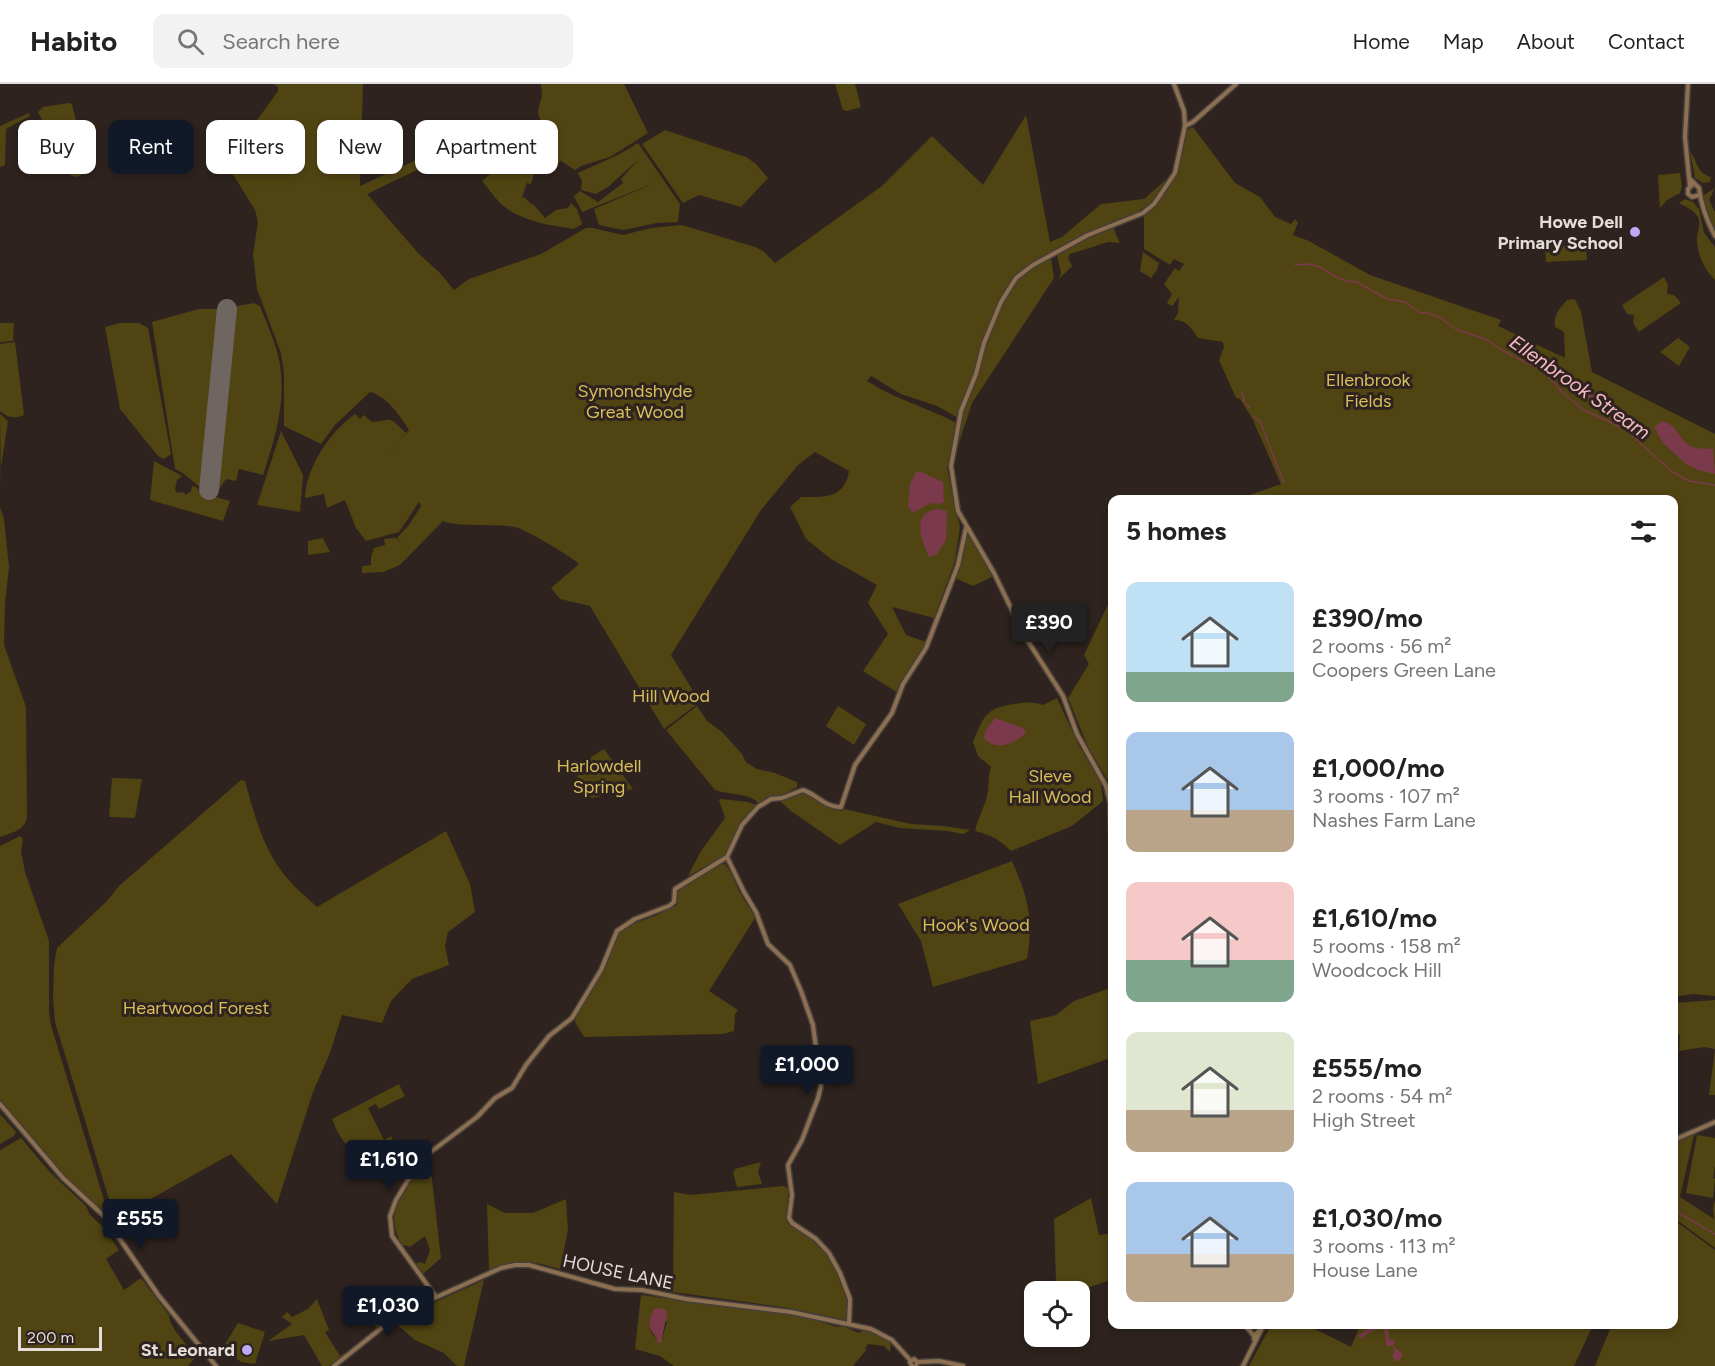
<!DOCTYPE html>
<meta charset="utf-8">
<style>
body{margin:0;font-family:Figtree,sans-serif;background:#f2f2f2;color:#222;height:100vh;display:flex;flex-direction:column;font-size:22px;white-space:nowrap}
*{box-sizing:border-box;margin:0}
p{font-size:20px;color:#767676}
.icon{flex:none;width:33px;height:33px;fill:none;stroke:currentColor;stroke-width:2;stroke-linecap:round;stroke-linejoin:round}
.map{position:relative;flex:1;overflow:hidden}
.sheet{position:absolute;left:1108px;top:411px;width:570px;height:834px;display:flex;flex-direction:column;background:#fff;border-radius:12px;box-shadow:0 3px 9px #0003}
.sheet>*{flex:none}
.top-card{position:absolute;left:18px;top:36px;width:570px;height:54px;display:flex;gap:12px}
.buttons{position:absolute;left:1024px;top:1197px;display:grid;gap:12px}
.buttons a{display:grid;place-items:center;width:66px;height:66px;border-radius:12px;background:#fff;box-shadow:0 3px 9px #0003;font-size:30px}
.scale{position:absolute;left:18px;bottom:15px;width:84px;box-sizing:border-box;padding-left:6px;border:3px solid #e4ddd9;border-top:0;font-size:16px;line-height:21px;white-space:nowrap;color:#e4ddd9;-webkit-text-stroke:4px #2e231e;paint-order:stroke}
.price{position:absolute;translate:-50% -51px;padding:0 14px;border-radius:6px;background:#111827;color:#fff;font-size:20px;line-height:39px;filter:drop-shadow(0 2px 3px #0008)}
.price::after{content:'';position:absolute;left:50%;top:36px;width:18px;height:14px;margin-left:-9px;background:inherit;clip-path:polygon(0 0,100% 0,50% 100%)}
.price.current{background:#222;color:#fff}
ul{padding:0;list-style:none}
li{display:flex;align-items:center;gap:18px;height:150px;padding:0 18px}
li span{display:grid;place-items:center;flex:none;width:168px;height:120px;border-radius:12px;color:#555}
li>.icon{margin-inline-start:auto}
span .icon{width:72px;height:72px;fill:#fffc;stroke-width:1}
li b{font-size:26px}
h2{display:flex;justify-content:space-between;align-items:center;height:72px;padding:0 18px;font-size:26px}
.pill{padding:0 21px;border-radius:12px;background:#fff;box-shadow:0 3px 9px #0003;font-size:21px;line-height:54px}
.pill.current{background:#111827;color:#fff}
header{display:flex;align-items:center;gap:36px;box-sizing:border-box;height:84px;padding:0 30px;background:#fff;border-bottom:2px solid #e0e0e0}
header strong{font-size:28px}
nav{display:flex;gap:33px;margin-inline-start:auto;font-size:21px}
.search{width:420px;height:54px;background:#f2f2f2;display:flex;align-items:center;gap:15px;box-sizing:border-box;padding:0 21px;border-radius:12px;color:#767676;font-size:22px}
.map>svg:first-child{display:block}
.green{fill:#504412;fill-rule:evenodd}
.water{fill:#7b3a4b}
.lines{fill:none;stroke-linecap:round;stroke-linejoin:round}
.stream{stroke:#7b3a4b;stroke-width:1.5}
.runway{stroke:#706661;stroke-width:20}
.secondary-casing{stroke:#473f3a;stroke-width:7}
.secondary{stroke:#8b6f50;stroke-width:4}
.poi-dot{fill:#bea9f5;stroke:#2e231e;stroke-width:2}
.labels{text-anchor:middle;stroke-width:6;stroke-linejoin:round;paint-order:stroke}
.poi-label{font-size:18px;font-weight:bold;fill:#e4ddd9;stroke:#2e231e;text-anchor:end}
.park-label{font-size:18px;fill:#d8bf5c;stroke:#2e231e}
.street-label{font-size:18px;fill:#e4ddd9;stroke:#2e231e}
.water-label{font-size:20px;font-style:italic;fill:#f7b9c6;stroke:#2e231e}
</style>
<header>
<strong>Habito</strong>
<div class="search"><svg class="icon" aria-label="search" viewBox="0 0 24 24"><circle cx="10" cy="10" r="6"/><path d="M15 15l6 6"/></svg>Search here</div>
<nav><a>Home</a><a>Map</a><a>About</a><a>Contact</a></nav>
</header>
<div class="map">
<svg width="1715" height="1282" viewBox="0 0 1715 1282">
<rect width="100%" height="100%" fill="#2e231e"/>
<path class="green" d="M274,0H363L360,102L466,53L469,61L367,110L418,169L440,189L454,206L469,195L541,170L586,144H593L623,151L651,144L682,141L755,163L763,167L775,179L882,102L932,52L983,101L1026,31L1050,158L1062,153L1101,120L1144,115L1167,95C1153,121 1141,129 1113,137L1115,148L1120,159L1108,158L1070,170L1068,174L1072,182L1059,195L1061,189L1057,171L1051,174L1054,194L972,319L956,368L954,365L960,335L937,322L901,310L871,292L867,297C894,315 927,323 956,339L947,384L955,425L960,442L955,477L934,534L892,523L906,551L926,558L905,592L898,609L863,587L888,550L868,519L877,501L831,475L806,455L790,423L801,413C825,413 844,415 849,387L815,368L798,381L761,426L671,571L700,618L664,645L590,522L560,515L551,504L579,480C572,473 523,444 515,443C490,439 466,444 441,437L442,438L400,481L383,488L362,489V482L371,481V473L374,464L385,461L384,455L396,454L402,461L397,454L409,441L421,422L419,418L399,448L366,457L356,444L345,416L327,424L324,410L305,414C306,383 330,348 355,330L360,335L364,331L372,338C395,336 387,331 406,349L388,370L409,346C400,332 388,313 370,308L335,341L321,360L284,342V290L281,269L257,205L253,170L258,138L255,126L226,79L278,7V3Z
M541,0H624L648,49L610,73L581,82L575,86L561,77L558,79L551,67L545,69V75L538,76L531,100L527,99L522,113L525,114L531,120H533L545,134L556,126L568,124L571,119L577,125L582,140L574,145C549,141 520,137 501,120C494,113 488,104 482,97L526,60L533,50L543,46L544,41C537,31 537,28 541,16C543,12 541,5 541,0Z
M835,0H855L861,23L847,27L843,26Z
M69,19L72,20C77,44 87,66 83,90L77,93L70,91L38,28L43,23Z
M29,29L30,32L6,45L5,81L0,83V42Z
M1193,43L1235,99L1260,113L1275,133L1291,140L1295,135L1298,139L1293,151L1309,157L1370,191L1501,236L1498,242L1565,274L1564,248L1555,243C1553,230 1560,225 1567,216L1575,215L1581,228L1592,288L1715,350V912L1693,910L1674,913V416L1238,415L1281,400L1252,334L1240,315L1236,314L1219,276L1224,263L1223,258L1198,254C1191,244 1187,236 1174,236L1178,229L1179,213L1172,222L1167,219L1172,210L1164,200L1175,184L1179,187L1184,180L1174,175L1170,181L1144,165V132C1148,126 1155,121 1160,115C1176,93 1184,73 1187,46Z
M665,46L746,73L756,80L768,94L741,123L699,111L683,119L642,60Z
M638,59L680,120L678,138L657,139L623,146L599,141L594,125L659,97L582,128L574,112L580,107L598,118L623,99L621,95L639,75L608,103L596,110L581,106L582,97L578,89C599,79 621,71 638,59Z
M1690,67C1697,77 1697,89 1711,93L1710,98L1703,99L1695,94Z
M1680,89L1682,102L1680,109L1667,116L1660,124L1658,91Z
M1715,104L1709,116L1715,128V148L1708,135L1702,115L1704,111Z
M1685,115L1693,118L1699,125L1704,149L1715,163V196C1704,185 1696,169 1697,152C1698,146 1701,140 1698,133C1694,126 1686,123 1679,119Z
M1586,160L1587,176L1546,178L1545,163Z
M1143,168L1159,179L1157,186L1151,194L1140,187Z
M1664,193L1668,201L1667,210L1674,211L1681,219L1639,248L1633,239L1634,231L1627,230L1622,221Z
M254,219L260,222C266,238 274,254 278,271C288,312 276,353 263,391L239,385L236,397L226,395L215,411C199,407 190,391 175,385L152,238L199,225H221Z
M0,239H14L13,257L0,258Z
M120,239H139L148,244L171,370L164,375L158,372L120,325L105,243Z
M1678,254L1690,263L1679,282L1660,268Z
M15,258L24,331C15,335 8,334 0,327V260Z
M0,330L8,337L1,383V410Z
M281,347L303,391L300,428L257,421Z
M154,377L182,392L177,396L175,405L177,409L183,408L186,411L191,407L192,402L196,403L201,409L230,417L223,437L150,416Z
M0,423L4,435L9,483L5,519L4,561L26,623L27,733C26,746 11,749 0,753Z
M968,449L994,492L973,502L955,494L963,475L966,450Z
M323,454L330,468L308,471V457Z
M1113,510V702L1112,703L1088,663L1068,614L1089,580L1084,571Z
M1057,614L1078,660L1101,699L1103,717L1072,742L1011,767C999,755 991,751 975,747C978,733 986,721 988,707C989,698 988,691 991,683L978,672L973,658C984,632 985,624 1015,620C1026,618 1033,618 1043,621Z
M697,622L707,637L722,648L742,670L746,678L757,685L775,689L797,698V703L781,712L769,713L758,719C751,709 728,711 715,706L666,646Z
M838,622L866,640L854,661L826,642Z
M604,665L633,705L592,714L578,701L577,682Z
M112,694L142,695L135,734L109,733Z
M241,696L245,697C254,729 262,762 283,789C292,801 305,812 317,823L446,747L470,800L475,828L448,848L445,862L449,881L412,895L391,917L382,939L342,931L330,969L313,1008L277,1120L231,1070L115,1135L55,938L53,915L54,881L57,864L107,817L119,802Z
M802,707L824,721L841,727L844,725L911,740L944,742L970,746L963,750L948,747L900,744L876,738L840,761L791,727L780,717Z
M721,715L748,718L756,721L745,734L725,771L688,792L701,767L725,734L719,716Z
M20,752L23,755L21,767L25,788L49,857V928L51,941L107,1126L104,1128L69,1097L0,1016V762Z
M1012,777C1028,813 1034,836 1027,875L933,903L921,857L898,820Z
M725,780C732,789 735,798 739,807C744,817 751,824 755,834L709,907L738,926L735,930L734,947L723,950L584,953L575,938L576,931L609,874L620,847L629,841L655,832L677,821L678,806L719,781Z
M1113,903V973L1038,1000L1030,937L1056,931L1074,917Z
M1715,916V1011H1709L1715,965L1704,963L1679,967L1680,951L1674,950V919Z
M399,1000L405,1012L379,1025L376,1020L368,1024L384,1056L391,1052L396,1062L397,1070L379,1081L373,1076L362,1085L337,1047L332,1035Z
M0,1030L16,1048L14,1052L0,1060Z
M1696,1048L1693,1055L1680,1113L1714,1135L1713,1124L1715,1116V1164L1674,1134V1059Z
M1697,1051L1715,1054V1082L1713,1094L1715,1095L1713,1114L1686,1109Z
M21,1054L50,1088L86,1122L90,1131L104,1144L119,1166L106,1175L124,1206L141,1194L169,1231C170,1246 188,1260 196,1273L188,1282H0V1066Z
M761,1078L758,1088L762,1100L737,1103L733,1089L735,1085Z
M422,1081L431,1087L441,1174L423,1190L416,1180L419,1178L425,1180L430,1166L425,1152L410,1163L405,1161L403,1163C382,1128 403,1111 422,1081Z
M784,1102L788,1105L787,1139L815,1157L826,1169L836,1186L847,1214L846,1236L789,1224L673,1208L674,1108L690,1111Z
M1091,1114L1099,1151L1113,1149V1195L1078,1207H1060L1056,1197L1054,1135Z
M566,1115L568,1146L560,1185C529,1177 518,1173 489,1188L487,1120L505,1129H533Z
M1674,1136L1715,1166V1282H1595L1610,1245L1616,1241L1674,1240Z
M484,1196L464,1282H457L444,1269L415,1256L393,1237L417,1224L438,1217Z
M641,1211L805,1233L837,1243L843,1242L859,1249L864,1246L874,1248L891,1258L890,1268L884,1262L868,1260L865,1265H867L853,1282H674L660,1272L635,1265ZM652,1232L667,1238L662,1255C650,1254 648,1243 652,1232Z
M317,1215L329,1246L325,1248L340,1272L344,1269L346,1271L329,1282H322L304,1251L268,1257L292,1240L282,1233L287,1228L292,1233L308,1225Z
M386,1228L389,1229L391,1233L377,1244L374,1241L379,1233Z
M238,1239L265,1248L255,1280L241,1278L223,1264Z
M1271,1241H1307L1351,1263L1359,1244L1364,1241H1593L1574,1282H1249Z"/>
<path class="water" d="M1566,294L1610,323L1607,324C1592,317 1577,307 1564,295Z
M1663,337C1678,342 1678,353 1689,361C1696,366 1706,364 1713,365L1715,390L1698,386L1686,380L1663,359L1654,343Z
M916,388H921L943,398L944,418L940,420L931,419L914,428H912L908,422L910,400Z
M937,425L947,427L946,456L937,470L929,473C922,457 910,429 937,425Z
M995,634L1023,644L1026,649C1014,660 996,668 984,654L985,648Z
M660,1224L666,1226L667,1230L661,1259L657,1258V1254C646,1242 649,1238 654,1225Z
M1376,1240L1388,1242L1389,1255L1395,1257L1393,1262L1403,1270L1399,1277H1395L1392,1271L1395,1268L1392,1261L1387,1263L1384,1245C1376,1243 1367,1250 1361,1254L1357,1252Z"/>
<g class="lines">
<path class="stream" d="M1295,181L1309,180L1320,183L1336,193L1346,197L1357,198L1387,215L1405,218L1420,229H1428L1439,233L1456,245L1487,256L1502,266L1537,284L1551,295L1563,309L1584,326L1625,345L1671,387L1689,397L1715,401
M1242,309L1245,319L1250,324
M1253,332L1260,337L1284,399
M1674,1126L1715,1150"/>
<path class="runway" d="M209,406L227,225"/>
<g class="secondary-casing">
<path id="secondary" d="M1688,0L1685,53L1690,103
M1185,42L1193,38L1236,0
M1690,95L1699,104C1701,121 1707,137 1715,152
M1692,101L1688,105V110L1692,113L1699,111
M727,773L744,808L756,828L768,860L790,881L801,907L813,941L821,1002L818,1014L802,1056L788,1081L792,1111L789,1134L792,1139L816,1155L829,1169L840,1189L850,1215L849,1240
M1113,807L1110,719L1106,702L1077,650L1063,612L1024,551L994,489L958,427L951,382L961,327L976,290L984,259L1001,218L1016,194L1033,181L1088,151L1143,129L1154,120L1175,89L1185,42L1184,27L1174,0
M0,1020L63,1094L104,1132L159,1212L216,1282
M1674,1056L1715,1038
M436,1213L392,1152L390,1132L396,1116L416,1083L428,1070L477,1033L495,1014L512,1004L526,981L549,952L572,934L601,886L617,847L635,835L669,822L674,818L675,805L727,773L742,741L758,723L771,715L782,714L803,706C816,710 826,724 841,723L855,681L892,629L903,600L926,564L958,481L966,444
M1244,1240L1254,1252
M1254,1255V1252L1261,1245
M917,1278L939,1277L963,1282
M334,1282L399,1230L501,1184L515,1181H529L615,1205L642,1206L686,1215L791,1228L871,1245L892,1256L911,1277
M912,1282L910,1278L914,1275L917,1278L916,1282
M1243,1282L1264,1240"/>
</g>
<use href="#secondary" class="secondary"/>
</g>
<g class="poi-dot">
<circle cx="1635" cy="148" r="6"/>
<circle cx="247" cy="1266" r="6"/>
</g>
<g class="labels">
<g class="poi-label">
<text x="1623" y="144">Howe Dell<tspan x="1623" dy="21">Primary School</tspan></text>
<text x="235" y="1272">St. Leonard</text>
</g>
<g class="park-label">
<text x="1368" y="302">Ellenbrook<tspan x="1368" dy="21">Fields</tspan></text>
<text x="635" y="313">Symondshyde<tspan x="635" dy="21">Great Wood</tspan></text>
<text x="671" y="618">Hill Wood</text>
<text x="599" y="688">Harlowdell<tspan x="599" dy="21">Spring</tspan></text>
<text x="1050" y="698">Sleve<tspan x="1050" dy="21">Hall Wood</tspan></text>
<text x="976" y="847">Hook's Wood</text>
<text x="196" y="930">Heartwood Forest</text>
</g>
<g class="street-label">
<text transform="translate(618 1188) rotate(12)" y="6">HOUSE LANE</text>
</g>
<g class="water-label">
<text transform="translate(1580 303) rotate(35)" y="7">Ellenbrook Stream</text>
</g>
</g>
</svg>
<div class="buttons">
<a><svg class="icon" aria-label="locate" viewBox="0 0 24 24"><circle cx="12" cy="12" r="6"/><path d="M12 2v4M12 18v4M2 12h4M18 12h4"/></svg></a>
</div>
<div class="scale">200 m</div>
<b class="price current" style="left:1049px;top:570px">£390</b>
<b class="price" style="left:807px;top:1012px">£1,000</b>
<b class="price" style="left:389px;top:1107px">£1,610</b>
<b class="price" style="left:140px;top:1166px">£555</b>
<b class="price" style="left:388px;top:1253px">£1,030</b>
<div class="top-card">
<a class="pill">Buy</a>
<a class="pill current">Rent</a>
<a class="pill">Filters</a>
<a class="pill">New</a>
<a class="pill">Apartment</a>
</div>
<section class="sheet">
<h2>5 homes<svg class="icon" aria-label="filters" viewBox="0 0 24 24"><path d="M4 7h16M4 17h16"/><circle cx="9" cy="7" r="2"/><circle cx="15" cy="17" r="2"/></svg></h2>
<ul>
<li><span style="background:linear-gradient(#bfe0f5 75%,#7fa58c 0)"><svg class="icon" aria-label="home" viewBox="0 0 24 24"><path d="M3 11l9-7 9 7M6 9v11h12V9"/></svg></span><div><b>£390/mo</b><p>2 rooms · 56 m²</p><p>Coopers Green Lane</p></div></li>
<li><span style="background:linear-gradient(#a9c7e8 65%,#b9a48a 0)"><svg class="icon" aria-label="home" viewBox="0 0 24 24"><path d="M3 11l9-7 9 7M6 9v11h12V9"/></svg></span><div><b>£1,000/mo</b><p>3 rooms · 107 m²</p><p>Nashes Farm Lane</p></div></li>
<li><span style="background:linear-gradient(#f6c9c9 65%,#7fa58c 0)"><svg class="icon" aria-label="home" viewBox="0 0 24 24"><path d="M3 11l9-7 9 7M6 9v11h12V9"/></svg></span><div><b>£1,610/mo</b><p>5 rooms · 158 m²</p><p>Woodcock Hill</p></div></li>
<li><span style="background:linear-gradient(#dfe7d0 65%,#b9a48a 0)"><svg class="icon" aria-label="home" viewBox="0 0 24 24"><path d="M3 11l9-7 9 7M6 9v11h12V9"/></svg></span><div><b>£555/mo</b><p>2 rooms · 54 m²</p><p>High Street</p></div></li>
<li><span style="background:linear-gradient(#a9c7e8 60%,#b9a48a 0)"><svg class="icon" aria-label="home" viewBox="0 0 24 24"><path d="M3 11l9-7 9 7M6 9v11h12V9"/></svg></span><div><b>£1,030/mo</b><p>3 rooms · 113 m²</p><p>House Lane</p></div></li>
</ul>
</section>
</div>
